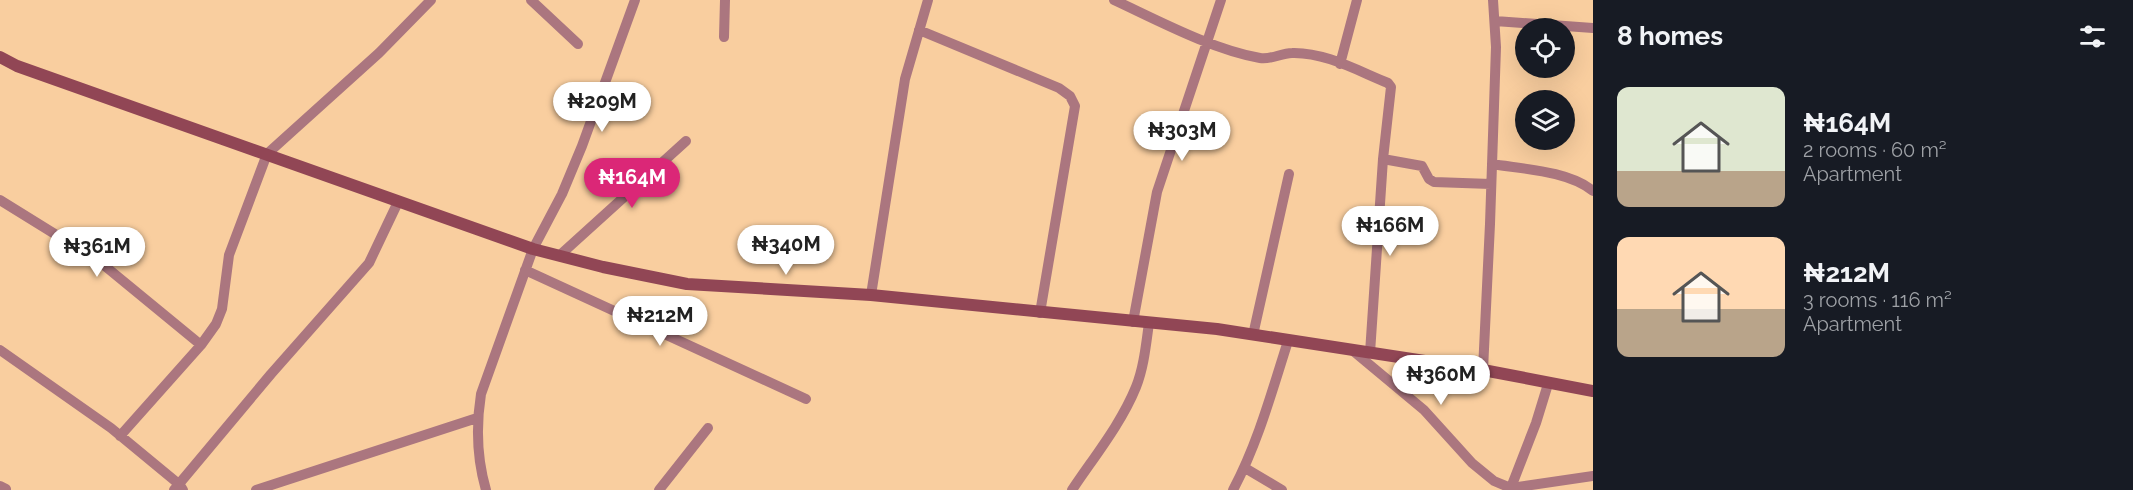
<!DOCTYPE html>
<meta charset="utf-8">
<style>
body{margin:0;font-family:Raleway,sans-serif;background:#20242c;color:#f1f3f6;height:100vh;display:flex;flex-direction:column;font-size:22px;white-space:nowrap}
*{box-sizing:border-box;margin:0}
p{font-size:20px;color:#9ea1a6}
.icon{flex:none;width:33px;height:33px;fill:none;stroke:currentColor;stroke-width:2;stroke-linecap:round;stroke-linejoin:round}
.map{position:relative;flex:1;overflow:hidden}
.panel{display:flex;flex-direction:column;background:#171b24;width:540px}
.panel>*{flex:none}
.controls{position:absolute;left:1515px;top:18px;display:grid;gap:12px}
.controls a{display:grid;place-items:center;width:60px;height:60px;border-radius:50%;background:#171b24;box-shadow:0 6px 24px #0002;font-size:30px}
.price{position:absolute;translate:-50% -51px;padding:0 14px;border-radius:21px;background:#fff;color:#222;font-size:20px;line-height:39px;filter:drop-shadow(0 2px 3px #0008)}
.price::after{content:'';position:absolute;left:50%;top:36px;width:18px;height:14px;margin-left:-9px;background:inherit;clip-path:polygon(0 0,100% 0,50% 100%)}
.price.on{background:#db2777;color:#fff}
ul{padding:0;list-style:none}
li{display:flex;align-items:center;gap:18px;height:150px;padding:0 24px}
li span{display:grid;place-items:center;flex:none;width:168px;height:120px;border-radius:12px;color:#555}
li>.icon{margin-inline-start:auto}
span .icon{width:72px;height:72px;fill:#fffc;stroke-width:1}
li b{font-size:26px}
h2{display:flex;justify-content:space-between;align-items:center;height:72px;padding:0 24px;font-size:26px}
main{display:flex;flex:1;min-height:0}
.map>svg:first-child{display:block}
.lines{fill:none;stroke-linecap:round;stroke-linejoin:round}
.street{stroke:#ab767f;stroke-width:10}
.secondary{stroke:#914655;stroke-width:12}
</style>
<main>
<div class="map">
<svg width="1593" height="490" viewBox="0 0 1593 490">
<rect width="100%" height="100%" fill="#f9ce9f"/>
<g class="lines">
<path class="street" d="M531,0L578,44
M1114,0C1157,20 1213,50 1260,58C1271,60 1281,53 1292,53C1325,52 1358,71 1388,83L1391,87L1383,159L1370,353
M1495,21L1593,28
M919,30L1059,88L1070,96L1075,106L1040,313
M724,37L725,0
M1340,64L1357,0
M1383,159L1422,166L1429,179L1434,182L1491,184
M1492,164C1523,169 1569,171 1593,191
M0,200L100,262L201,345
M559,256L686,141
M525,270L806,399
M871,295L905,79L928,0
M1133,322L1157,192L1221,0
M1253,335L1289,174
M0,350L111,428L180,485L183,490
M1352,350L1424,410L1472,463L1494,481L1511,488L1593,476
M1483,370L1490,224L1496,47L1493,0
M120,436L201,345L216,324L222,309L229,255L267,154L379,53L431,0
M1245,468L1282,490
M0,486L6,489
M174,490L271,374L369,263L398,202
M256,490L477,418
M486,490C477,459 476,426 481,394L533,249L562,194L582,146L635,0
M659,490L708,428
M1072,490C1094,457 1121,424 1136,387C1144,367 1146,344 1149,323
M1233,490C1258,443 1272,391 1288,341
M1510,490L1536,423L1548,384"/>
<path class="secondary" d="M0,57L17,66L533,249L603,267L687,284L871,295L1217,329L1483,370L1593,391"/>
</g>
</svg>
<div class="controls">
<a><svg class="icon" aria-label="locate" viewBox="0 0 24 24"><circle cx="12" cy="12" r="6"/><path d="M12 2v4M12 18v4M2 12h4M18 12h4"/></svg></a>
<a><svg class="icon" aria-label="layers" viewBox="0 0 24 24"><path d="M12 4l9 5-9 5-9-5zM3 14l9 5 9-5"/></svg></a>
</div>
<b class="price" style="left:602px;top:133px">₦209M</b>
<b class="price" style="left:1182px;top:162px">₦303M</b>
<b class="price on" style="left:632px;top:209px">₦164M</b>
<b class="price" style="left:1390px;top:257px">₦166M</b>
<b class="price" style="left:786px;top:276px">₦340M</b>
<b class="price" style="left:97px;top:278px">₦361M</b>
<b class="price" style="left:660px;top:347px">₦212M</b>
<b class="price" style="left:1441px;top:406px">₦360M</b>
</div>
<section class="panel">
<h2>8 homes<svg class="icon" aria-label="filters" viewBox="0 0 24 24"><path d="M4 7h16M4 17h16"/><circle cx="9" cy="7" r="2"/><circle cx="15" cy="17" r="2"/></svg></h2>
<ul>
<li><span style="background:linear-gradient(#dfe7d0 70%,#b9a48a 0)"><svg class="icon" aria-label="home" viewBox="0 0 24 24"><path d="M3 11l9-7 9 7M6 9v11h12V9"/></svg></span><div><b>₦164M</b><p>2 rooms · 60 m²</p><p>Apartment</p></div></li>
<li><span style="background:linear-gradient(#ffd9b3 60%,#b9a48a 0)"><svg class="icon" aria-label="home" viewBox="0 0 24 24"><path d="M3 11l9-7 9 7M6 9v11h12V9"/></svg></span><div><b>₦212M</b><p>3 rooms · 116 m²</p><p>Apartment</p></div></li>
</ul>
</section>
</main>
